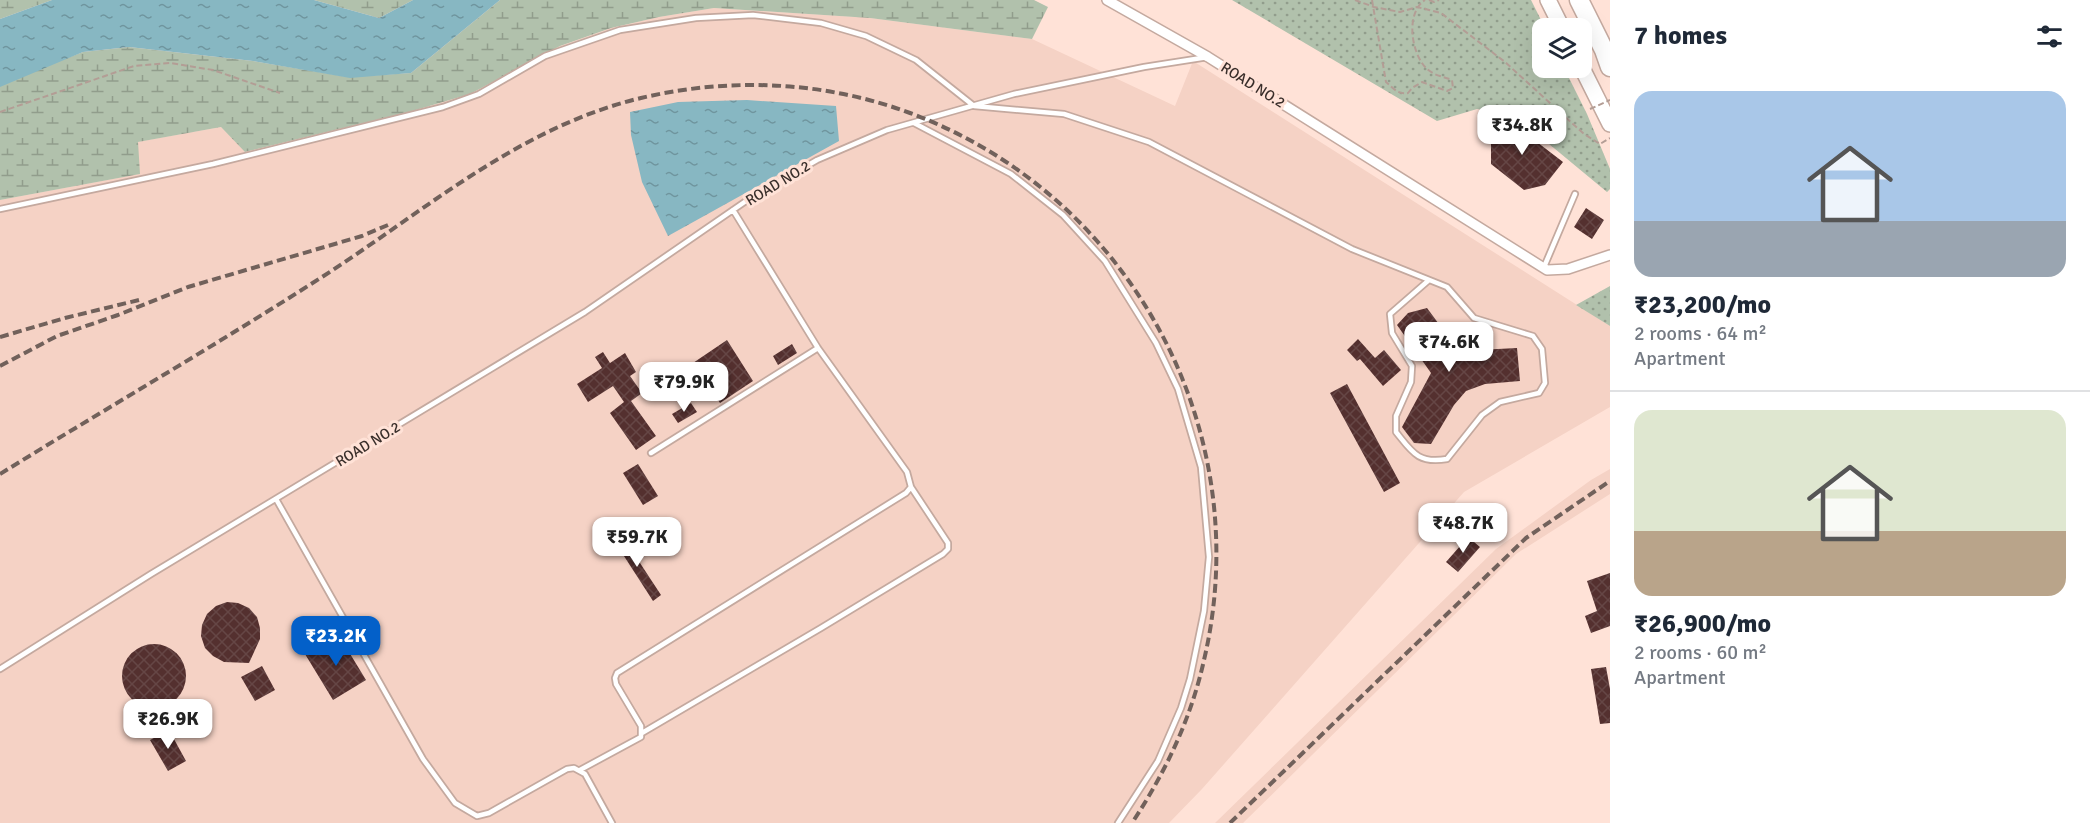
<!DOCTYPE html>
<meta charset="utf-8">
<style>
body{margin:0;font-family:Signika,sans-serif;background:#f2f2f3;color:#1f2937;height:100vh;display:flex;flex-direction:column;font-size:22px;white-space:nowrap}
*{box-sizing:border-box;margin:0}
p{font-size:20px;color:#747a83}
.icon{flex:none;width:33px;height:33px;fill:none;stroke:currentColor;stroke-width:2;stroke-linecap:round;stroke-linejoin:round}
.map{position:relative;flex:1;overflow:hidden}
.drawer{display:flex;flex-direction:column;background:#fff;width:480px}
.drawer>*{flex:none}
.tools{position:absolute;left:1532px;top:18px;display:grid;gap:12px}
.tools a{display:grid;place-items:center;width:60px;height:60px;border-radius:12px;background:#fff;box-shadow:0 6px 24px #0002;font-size:30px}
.price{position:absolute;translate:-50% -51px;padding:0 14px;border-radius:12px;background:#fff;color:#222;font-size:20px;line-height:39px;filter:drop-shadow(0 2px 3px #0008)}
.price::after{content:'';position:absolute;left:50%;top:36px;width:18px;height:14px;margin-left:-9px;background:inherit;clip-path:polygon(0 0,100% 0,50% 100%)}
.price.active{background:#0360c9;color:#fff}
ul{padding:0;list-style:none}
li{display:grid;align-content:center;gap:12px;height:318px;padding:0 24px}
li+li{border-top:2px solid #e0e1e3}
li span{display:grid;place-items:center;height:186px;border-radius:18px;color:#555}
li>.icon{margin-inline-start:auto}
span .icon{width:108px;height:108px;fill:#fffc;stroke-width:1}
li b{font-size:26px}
h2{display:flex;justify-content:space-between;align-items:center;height:72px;padding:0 24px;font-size:26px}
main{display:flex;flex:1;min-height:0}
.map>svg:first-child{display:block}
.built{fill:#f5d2c5}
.wetland{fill:url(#wetland-marsh)}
.park{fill:url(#park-dots)}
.water{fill:url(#water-ripples)}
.building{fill:url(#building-cross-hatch)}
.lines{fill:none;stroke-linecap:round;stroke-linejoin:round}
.lane-casing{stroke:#c4a99f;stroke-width:8}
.street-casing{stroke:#c4a99f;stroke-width:12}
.primary-casing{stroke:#c4a99f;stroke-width:18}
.highway-casing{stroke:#c4a99f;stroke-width:21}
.path{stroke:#b39d95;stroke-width:2;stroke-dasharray:6 3;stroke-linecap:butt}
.lane{stroke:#fff;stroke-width:4.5}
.street{stroke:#fff;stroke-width:9}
.primary{stroke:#fff;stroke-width:15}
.highway{stroke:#fff;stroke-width:18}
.rail{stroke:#71615b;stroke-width:4;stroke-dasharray:9 4.5;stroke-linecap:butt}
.path-bridge{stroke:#b39d95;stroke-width:2;stroke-dasharray:6 3;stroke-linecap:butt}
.labels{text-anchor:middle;stroke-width:6;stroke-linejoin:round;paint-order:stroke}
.street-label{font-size:15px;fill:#392e2a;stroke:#ffe2d7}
</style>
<main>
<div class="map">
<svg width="1610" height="823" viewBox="0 0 1610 823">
<defs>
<pattern id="wetland-marsh" width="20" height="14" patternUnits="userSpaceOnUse" patternTransform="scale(1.5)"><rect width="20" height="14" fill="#b1c1ac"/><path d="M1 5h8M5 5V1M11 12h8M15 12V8" fill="none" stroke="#919d8c"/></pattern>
<pattern id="park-dots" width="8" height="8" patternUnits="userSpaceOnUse" patternTransform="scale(1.5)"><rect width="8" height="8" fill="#b1c1ac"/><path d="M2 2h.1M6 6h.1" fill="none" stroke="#919d8c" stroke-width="1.8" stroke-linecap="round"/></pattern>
<pattern id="water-ripples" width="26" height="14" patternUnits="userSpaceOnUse" patternTransform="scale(1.5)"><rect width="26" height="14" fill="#87b7c2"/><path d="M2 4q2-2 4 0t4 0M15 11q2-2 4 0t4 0" fill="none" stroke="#6f959e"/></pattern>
<pattern id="building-cross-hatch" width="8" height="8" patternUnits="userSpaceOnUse" patternTransform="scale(1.5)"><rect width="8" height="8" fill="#54302f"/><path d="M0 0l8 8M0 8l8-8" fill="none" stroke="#654645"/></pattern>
</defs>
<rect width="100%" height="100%" fill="#ffe2d7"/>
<path class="built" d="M714,8L870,18L1032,39L1175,106L1193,61L1610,326V407L1464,492L1202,789L1169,823H0V200L139,174L137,142L221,127L246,152L409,112L470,94L560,46L611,28L659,17Z
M1610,469V494L1516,554L1243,823H1215L1496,549L1591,480Z"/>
<path class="wetland" d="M0,0H52L0,19Z
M314,0H413L379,18Z
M500,0H1034L1048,7L1032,39L870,18L714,8L659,17L611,28L560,46L470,94L409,112L245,152L221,127L138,142L140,174L0,200V84L83,52L129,47L253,61L348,77L411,73Z"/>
<path class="park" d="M1232,0H1531L1545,28H1542V68H1564L1587,114L1610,169V189L1607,192L1513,114L1477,109L1437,121Z
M1610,286V326L1576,305Z"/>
<path class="water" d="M52,0H314L379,18L413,0H500L411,73L350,78L253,61L129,47L83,52L0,87V19Z
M747,100L836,106L839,141L668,236L642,182L631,135L630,112L678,102Z"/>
<path class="building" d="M1517,120L1537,133L1533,139L1563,162L1545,185L1524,190L1491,164V140L1499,123Z
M1586,208L1604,220L1592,239L1574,227Z
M1427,308L1459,351L1517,348L1520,381L1485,384L1466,391L1454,405L1431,444L1414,443L1402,427L1431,373L1397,325L1408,313Z
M1358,339L1375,358L1384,350L1401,370L1383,386L1360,359L1357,361L1347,350Z
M727,340L753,381L720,403L693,363Z
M792,344L797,353L778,365L773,356Z
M603,352L610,363L625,353L636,372L630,376L642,393L631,401L656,436L636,450L610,413L624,402L613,386L588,402L577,384L602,368L595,357Z
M1347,384L1400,483L1384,492L1330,393Z
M691,403L697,412L678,423L672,414Z
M638,464L658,496L643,505L623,473Z
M621,534L661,595L653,601L613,539Z
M1468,537L1480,547L1458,572L1446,562Z
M1610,573V626L1591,633L1585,616L1597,611L1587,581Z
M227,602L238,603L249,608L257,617L260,628V639L249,663L224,662L213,656L205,648L201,636L202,625L207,614L216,606Z
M338,634L366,680L333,700L305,654Z
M122 676a32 32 0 1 1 64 0a32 32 0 1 1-64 0Z
M262,666L275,690L255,701L241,677Z
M1606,667L1610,689V723L1600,724L1591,669Z
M169,730L186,761L168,771L150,740Z"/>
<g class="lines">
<g class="lane-casing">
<path id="lane" d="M914,123L1011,174L1063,215L1105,261L1156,343L1178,389L1201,467L1209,557L1204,611L1190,679L1181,708L1158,761L1118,823
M0,209L213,164L443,107L479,94L545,56L620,30L696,18L753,15L821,23L866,36L916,60L974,106L1064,114L1149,142L1352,249L1447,287L1474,318L1533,336L1542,349L1545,383L1539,393L1500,402L1482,415L1447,459C1418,464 1412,452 1396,432V416L1411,382L1412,366L1392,333L1390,314L1429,280
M1544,267L1575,194
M651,453L818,348
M276,499L423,759L455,803L477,816L489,813L567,769L574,768L585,774L612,823
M0,669L151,574L585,312L746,201L817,160L887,130L1014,94L1144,67L1208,57
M642,733L821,628L943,554L948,549V543L911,487
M580,770L641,737V726L616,684L615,678L617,673L906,493L911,487L907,472L818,348L733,210"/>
</g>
<g class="street-casing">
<path id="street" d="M1107,0L1208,57L1547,270L1568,269L1610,255"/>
</g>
<g class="primary-casing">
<path id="primary" d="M1548,0L1562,28
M1581,66L1610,124"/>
</g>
<g class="highway-casing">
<path id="highway" d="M1579,0L1604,50L1610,67"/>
</g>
<path class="path" d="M1355,0L1374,7L1400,12L1417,7L1441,13L1505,62L1584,134L1600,144L1610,138
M1372,0L1386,82C1393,88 1398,95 1408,93L1412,88L1422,82L1447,91L1453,88L1452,80C1442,76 1435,76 1427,69C1411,54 1405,13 1425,0
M1429,0L1434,2L1439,0
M0,112L134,66L170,63L213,70L280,93"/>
<use href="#lane" class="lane"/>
<use href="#street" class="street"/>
<use href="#primary" class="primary"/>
<use href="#highway" class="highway"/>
<path class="rail" d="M0,337L65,318L139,300
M0,366L57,336L118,315L188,287L362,236L388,225
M0,474C107,408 216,345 322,277C425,211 519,127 641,98C730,77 824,81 910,113C1131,195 1258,431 1204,660C1191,719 1165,773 1132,823
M1230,823L1526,538L1610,481"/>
<path class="path-bridge" d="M1590,109L1610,100"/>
</g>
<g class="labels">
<g class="street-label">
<text transform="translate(1253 85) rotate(32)" y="5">ROAD NO.2</text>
<text transform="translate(778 183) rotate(-31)" y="5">ROAD NO.2</text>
<text transform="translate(368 444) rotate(-31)" y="5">ROAD NO.2</text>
</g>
</g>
</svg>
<div class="tools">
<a><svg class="icon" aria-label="layers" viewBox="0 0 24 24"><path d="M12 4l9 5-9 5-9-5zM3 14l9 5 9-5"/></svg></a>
</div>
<b class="price" style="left:1522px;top:156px">₹34.8K</b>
<b class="price" style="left:1449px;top:373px">₹74.6K</b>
<b class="price" style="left:684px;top:413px">₹79.9K</b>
<b class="price" style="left:1463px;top:554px">₹48.7K</b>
<b class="price" style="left:637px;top:568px">₹59.7K</b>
<b class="price active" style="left:336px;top:667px">₹23.2K</b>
<b class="price" style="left:168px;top:750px">₹26.9K</b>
</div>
<section class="drawer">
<h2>7 homes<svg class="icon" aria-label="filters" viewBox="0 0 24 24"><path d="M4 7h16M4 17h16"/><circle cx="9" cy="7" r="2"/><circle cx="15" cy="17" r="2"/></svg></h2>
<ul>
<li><span style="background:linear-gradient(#a9c7e8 70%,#9aa5b1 0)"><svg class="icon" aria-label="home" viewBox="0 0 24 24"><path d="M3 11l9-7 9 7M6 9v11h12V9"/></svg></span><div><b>₹23,200/mo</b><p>2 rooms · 64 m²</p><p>Apartment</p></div></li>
<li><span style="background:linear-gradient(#dfe7d0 65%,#b9a48a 0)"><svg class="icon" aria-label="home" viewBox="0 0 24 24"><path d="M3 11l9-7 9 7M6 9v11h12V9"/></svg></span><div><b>₹26,900/mo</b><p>2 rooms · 60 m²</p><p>Apartment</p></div></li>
</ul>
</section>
</main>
